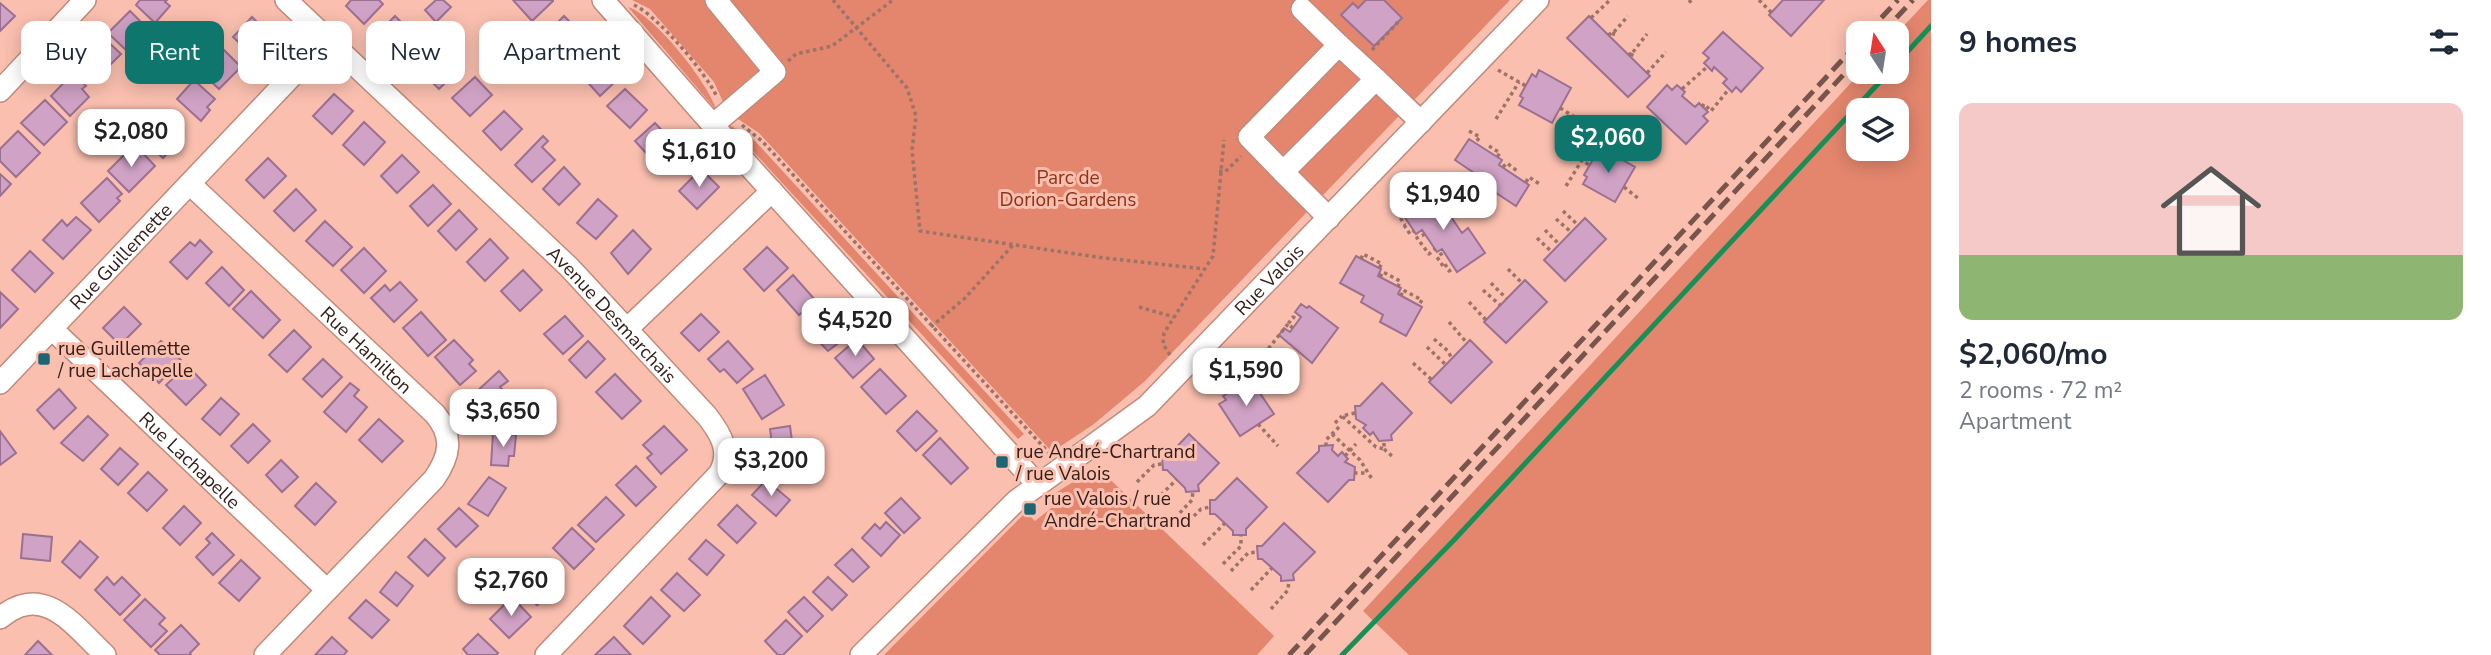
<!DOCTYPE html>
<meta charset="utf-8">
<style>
body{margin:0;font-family:"Nunito Sans",sans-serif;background:#f6f6f7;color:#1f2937;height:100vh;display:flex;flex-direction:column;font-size:26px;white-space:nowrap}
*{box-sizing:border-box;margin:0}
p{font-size:23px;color:#747a83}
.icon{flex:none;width:38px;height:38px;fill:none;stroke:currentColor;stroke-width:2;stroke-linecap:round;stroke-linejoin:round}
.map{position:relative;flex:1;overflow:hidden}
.drawer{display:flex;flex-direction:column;background:#fff;width:560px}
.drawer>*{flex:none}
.top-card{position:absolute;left:21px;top:21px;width:665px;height:63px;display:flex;gap:14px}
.needle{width:46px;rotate:348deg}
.fabs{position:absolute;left:1846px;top:21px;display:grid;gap:14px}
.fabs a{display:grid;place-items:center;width:63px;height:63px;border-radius:14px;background:#fff;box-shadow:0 4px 18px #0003;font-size:35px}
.price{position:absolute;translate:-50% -60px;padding:0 16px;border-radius:14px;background:#fff;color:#222;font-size:23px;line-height:46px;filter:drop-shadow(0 2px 4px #0008)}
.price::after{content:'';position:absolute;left:50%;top:42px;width:21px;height:16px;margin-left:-10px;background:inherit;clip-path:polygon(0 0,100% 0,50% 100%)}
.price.selected{background:#0f766e;color:#fff}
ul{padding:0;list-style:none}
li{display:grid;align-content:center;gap:14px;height:371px;padding:0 28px}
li+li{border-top:2px solid #e0e1e3}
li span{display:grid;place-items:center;height:217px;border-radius:14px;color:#555}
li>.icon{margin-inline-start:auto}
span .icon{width:126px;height:126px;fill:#fffc;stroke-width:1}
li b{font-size:30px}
h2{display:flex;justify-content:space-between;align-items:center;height:84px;padding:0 28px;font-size:30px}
.pill{padding:0 24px;border-radius:14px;background:#fff;box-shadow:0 4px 18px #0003;font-size:24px;line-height:63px}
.pill.selected{background:#0f766e;color:#fff}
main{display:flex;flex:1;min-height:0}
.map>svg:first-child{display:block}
.green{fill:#e4866d;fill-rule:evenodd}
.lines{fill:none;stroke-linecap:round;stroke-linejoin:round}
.stream{stroke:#188f56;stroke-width:5}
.building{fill:#d0a2c5;stroke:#9b7091;stroke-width:2}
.minor-casing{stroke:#c18a7b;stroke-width:24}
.path{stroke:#9d7368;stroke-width:3.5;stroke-dasharray:3.5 3.5;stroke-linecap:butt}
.minor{stroke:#fff;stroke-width:21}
.rail{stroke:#78554c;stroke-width:5;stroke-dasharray:14 7;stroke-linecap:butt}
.poi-dot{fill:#1e6574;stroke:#fabfaf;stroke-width:2.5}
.labels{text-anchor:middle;stroke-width:6;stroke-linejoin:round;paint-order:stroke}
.park-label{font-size:19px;fill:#8e3219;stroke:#fabfaf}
.street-label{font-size:19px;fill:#321c17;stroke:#fabfaf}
.poi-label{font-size:19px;fill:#321c17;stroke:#fabfaf;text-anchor:start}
</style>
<main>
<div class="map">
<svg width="1931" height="655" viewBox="0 0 1931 655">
<rect width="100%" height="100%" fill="#fabfaf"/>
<path class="green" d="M632,0H1510L1145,381L1094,424L1052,452L759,133L735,117L725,106L714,82L650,9Z
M1928,0H1931V655H1409L1363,611L1861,72H1897V33ZM1858,110H1897V149H1858Z
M628,7C656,16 708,83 717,111Z
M728,124L755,141L1024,434L1018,439Z
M1097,467L1274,636L1257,655H884L1026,512L1035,521L1055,505L1049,497Z"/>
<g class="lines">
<path class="stream" d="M1897,63L1931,26
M1342,655L1454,540L1889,72"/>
</g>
<path class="building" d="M140,0H167L165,2L170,6L155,23L136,5Z
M351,0H379L383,4L364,24L346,6Z
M436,0H443L451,7L436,22L425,10Z
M513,0H553V1L532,21Z
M1366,0H1384L1402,18L1374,46L1341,15L1353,3L1358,8Z
M1783,0H1824L1791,36L1769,15Z
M0,3L15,16L0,31Z
M130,11L149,30L128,52L108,33Z
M395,16L415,36L399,52L379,32Z
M564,16L583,35L564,54L545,35Z
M1589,16L1650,76L1628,97L1567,38Z
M252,17L273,38L254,57L233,37Z
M1723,32L1763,68L1741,92L1736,87L1732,92L1723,83L1727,79L1714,67L1712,71L1704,63L1709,58L1703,53Z
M103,37L121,54L95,80L77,63Z
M443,47L462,66L439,89L420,70Z
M223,49L241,67L219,89L201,72Z
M591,50L618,79L600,96L574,67Z
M1539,70L1571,88L1552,123L1519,105L1523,98L1520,96L1532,74L1536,77Z
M73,73L86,86L82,89L89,97L70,116L51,96Z
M475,77L492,95L470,116L452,98Z
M194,80L215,99L207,107L210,110L201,121L177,99Z
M1667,85L1672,90L1677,85L1685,92L1682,96L1695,107L1699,103L1708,112L1703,116L1708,121L1686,144L1647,107Z
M625,89L647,110L630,128L607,106Z
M334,94L353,111L332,134L313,116Z
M45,100L67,122L44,145L21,123Z
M504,111L522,129L501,150L483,131Z
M161,121L181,139L163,158L143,140Z
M364,122L385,142L364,165L343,145Z
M655,123L680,150L660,168L635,141Z
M18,131L40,153L16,177L0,161V149Z
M543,136L548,141L542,147L555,160L532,182L515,165Z
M1469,139L1502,160L1499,165L1529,185L1516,206L1484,185L1486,181L1455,160Z
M1603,149L1635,167L1615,202L1583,184L1587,177L1584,175L1596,154L1600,156Z
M140,150L155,166L129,192L108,171L128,151L133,156Z
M402,155L419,172L397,193L381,176Z
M268,158L286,176L264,198L246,180Z
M564,167L580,184L559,205L543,189Z
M701,169L719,187L697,209L679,191Z
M0,174L11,184L0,196Z
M107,178L122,194L117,198L120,201L99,222L81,203Z
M433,185L451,204L428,226L410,206Z
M296,189L316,210L294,231L274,211Z
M1427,192L1442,215L1447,211L1462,233L1468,228L1485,253L1457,272L1442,249L1437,252L1422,230L1416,234L1400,210Z
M598,199L617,216L596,239L577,223Z
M459,210L477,229L456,250L438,231Z
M76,217L91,230L63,259L43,240L62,220L67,226Z
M1585,218L1606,239L1565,281L1544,260Z
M325,221L352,247L333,266L306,241Z
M633,230L651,249L628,274L611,253Z
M490,239L508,258L485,281L467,262Z
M200,240L212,252L187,279L170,262L190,242L195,246Z
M767,247L788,268L764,291L744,269Z
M364,248L386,271L364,293L341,270Z
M30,251L53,273L35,292L12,270Z
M1356,256L1381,269L1378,276L1401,288L1398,294L1422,307L1406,336L1380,322L1383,315L1361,302L1364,296L1340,283Z
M222,267L244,290L229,306L206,283Z
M523,270L542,290L520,311L501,291Z
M793,275L816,301L799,315L777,290Z
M1525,280L1547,302L1506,343L1484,322Z
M400,282L417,300L394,322L371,298L385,285L390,291Z
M251,291L280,320L263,338L233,309Z
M0,292L18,309L0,328Z
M823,303L850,334L828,351L808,330L813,326L806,318Z
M1301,304L1307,308L1309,306L1338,328L1312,363L1279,335L1284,328L1290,332L1301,317L1295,312Z
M124,307L141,324L120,345L103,328Z
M421,312L446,340L428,356L403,328Z
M701,314L719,332L699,351L681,333Z
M565,316L583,336L563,354L544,334Z
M294,330L311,347L287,372L269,355Z
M857,339L874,359L853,378L835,358Z
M454,340L473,360L469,364L476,371L460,385L435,357Z
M1470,340L1492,362L1451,403L1429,382Z
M161,341L181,360L159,383L139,363Z
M588,341L605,359L586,378L569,360Z
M728,341L753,369L737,383L724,369L720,372L708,359Z
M323,359L342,377L322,397L303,379Z
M187,365L206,385L186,405L166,385Z
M880,369L906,396L886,414L861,387Z
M499,371L508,381L500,387L515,404L498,419L475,393Z
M615,374L641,401L622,419L596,392Z
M765,375L784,405L762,419L743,389Z
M350,383L359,390L354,396L367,407L346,432L324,412Z
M1244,383L1246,388L1253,383L1274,414L1240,436L1219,404L1226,400L1223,396Z
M1382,383L1412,413L1391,435L1392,440L1379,441L1373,432L1370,435L1363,428L1366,425L1356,419L1355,406H1360Z
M59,389L76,408L54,429L37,410Z
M221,398L239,414L220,435L202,419Z
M917,411L937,431L916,451L897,431Z
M88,416L108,435L83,461L61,443Z
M379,419L403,441L382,462L359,440Z
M253,424L270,441L248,463L231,446Z
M664,426L687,450L661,474L647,458L652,454L643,445Z
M790,426L795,463L775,466L770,429Z
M0,431L16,453L0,465Z
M493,433L516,435L514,456H509L508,466L491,465Z
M1189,434L1219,463L1198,485L1199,491L1186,492L1185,488L1167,470H1163L1162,457H1167Z
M940,438L968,468L951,484L923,455Z
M1333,445L1332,450L1338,456L1342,452L1348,459L1345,462L1355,467L1354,480H1349L1328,502L1297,473L1319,451V446Z
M120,448L138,464L118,485L101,469Z
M281,460L298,477L282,492L266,475Z
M636,466L656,487L636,506L616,485Z
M148,472L167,490L147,511L128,493Z
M489,477L506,488L488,516L468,504Z
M1237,478L1267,507L1246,529V535H1233V531L1215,514H1210V500H1215Z
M766,480L790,500L776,516L752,495Z
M316,483L336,502L315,525L295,506Z
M606,497L624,515L596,542L578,525Z
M901,498L920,518L904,533L885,513Z
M737,505L756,523L737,543L718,525Z
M184,506L201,523L180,545L163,528Z
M459,508L478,526L456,547L438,529Z
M886,522L900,535L881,556L862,538L875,524L880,529Z
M1284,523L1315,552L1293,574L1294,580L1281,581V576L1262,559H1258L1257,546H1262Z
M572,528L594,549L574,569L553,548Z
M212,533L234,555L213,575L196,557L210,543L206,539Z
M23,534L52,537L50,561L21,558Z
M425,539L445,558L428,576L408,557Z
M706,540L724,555L707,575L689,559Z
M80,541L98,557L80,578L62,562Z
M852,549L869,567L853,582L835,565Z
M241,560L260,578L239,601L219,583Z
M544,562L562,580L537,605L518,587Z
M396,572L413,586L397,606L380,592Z
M677,573L700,595L684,611L661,590Z
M107,577L114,585L122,577L140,595L120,615L95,590Z
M828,577L847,595L832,610L813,592Z
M512,597L531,617L509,638L490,619Z
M651,597L670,616L643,644L624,626Z
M804,597L823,616L807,632L788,612Z
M145,599L165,618L159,624L167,631L151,647L124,620Z
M366,600L389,620L372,638L349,618Z
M786,620L802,636L783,655H778L765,641Z
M181,625L199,644L190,653L191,655H160L155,650Z
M478,634L498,653L496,655H468L463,649Z
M332,637L347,651L344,655H315Z
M614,637L631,655H595Z
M38,641L52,655H25Z"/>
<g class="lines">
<g class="minor-casing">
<g id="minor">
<path id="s1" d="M286,0L569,267L707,416C721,434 732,452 719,474L546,655"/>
<path d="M603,0L749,166L1037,484"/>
<path d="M1302,9L1339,45"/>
<path d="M0,91L85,0"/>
<path d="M713,125L775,72L716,0"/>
<path d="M1283,172L1249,137L1333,51L1339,45L1376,79"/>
<path id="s2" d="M190,184L435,414C454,437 450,456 434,479L265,655"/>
<path d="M1329,218L1283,172L1376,79L1421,122"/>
<path d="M628,328L772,191"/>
<path id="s3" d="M53,330L327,590"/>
<path id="s4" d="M0,383L327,39"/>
<path d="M0,618C44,581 74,626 105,655"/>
<path id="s5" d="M861,655L1016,501L1147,406L1538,0"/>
</g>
</g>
<path class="path" d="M833,0L907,88L916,116L912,150L920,231L1104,258L1205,269
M1689,0L1693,5
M1759,0L1772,13
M634,5C657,15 707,74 717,97
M1591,18L1610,0
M1614,32L1628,16
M1608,35L1614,32L1612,38
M1372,50L1398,22
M1633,52L1647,34
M1628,55L1633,52L1631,57
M788,61L796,54L832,46L893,0
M1498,70L1526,86
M1647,73L1666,52
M1682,89L1707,67
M1702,107L1704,104L1711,111L1729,89
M1560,108L1573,116L1578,124
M1496,119L1519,82
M742,125L762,141L1050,454
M1469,131L1480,137L1475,143
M1489,146L1500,153L1497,157
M1503,167L1507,163L1517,171
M1219,171L1225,172L1241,156
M1526,182L1529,177L1541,185
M1566,186L1582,160L1589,165
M1624,187L1639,199
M1563,211L1578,225
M1403,214L1399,216L1405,225
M1556,219L1571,232
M1404,225L1410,234L1414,231
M1545,230L1559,244
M1425,234L1417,238L1429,254L1435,249
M1537,238L1552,252
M1361,259L1363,254L1382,264L1379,268
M1445,264L1449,271L1454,268
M1443,266L1437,257L1444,252
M1508,269L1522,283
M1380,277L1383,272L1400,281L1398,287
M1491,283L1507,299
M1483,290L1500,305
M1401,296L1403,290L1422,300L1419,305
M1469,302L1486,320
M1139,307L1174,317
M1449,322L1467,343
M931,327L965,298L1013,245
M1293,328L1288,324L1293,317L1298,320
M1434,339L1448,351L1452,359
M1427,347L1446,365
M1264,354L1288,324
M1170,355L1163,344L1164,333L1213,256L1224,140
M1413,363L1432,380
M1236,388L1232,382L1269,359
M1355,413L1342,416L1376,447L1384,449V440
M1335,423L1342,416
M1258,424L1278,446
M1332,434L1360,460L1372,479
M1326,446V440L1339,427
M1384,449L1393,457
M1345,456L1356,444
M1354,473H1366
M1137,482L1154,465L1162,464
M1156,500L1177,479
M1175,518L1192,500L1193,491
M1184,526L1201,509L1210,507
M1203,545L1225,523
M1223,564L1241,546V535
M1231,571L1248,553L1258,552
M1251,590L1272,568
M1271,609L1288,590L1289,580"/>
<use href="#minor" class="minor"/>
<path class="rail" d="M1867,33L1898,0
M1882,33L1913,0
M1289,655L1858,43
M1305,655L1858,59"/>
</g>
<g class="poi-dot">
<rect x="37" y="352" width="14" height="14" rx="3.5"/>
<rect x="995" y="455" width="14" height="14" rx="3.5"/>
<rect x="1023" y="502" width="14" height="14" rx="3.5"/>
</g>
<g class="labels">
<g class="park-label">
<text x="1068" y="184">Parc de<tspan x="1068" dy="22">Dorion-Gardens</tspan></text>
</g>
<g class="street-label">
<text dy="7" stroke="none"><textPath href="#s4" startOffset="175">Rue Guillemette</textPath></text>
<text dy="7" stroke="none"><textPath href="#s5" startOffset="556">Rue Valois</textPath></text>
<text dy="7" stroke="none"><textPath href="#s1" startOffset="453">Avenue Desmarchais</textPath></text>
<text dy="7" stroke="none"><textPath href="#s2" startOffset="242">Rue Hamilton</textPath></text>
<text dy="7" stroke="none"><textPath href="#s3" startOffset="189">Rue Lachapelle</textPath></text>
</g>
<g class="poi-label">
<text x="58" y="355">rue Guillemette<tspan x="58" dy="22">/ rue Lachapelle</tspan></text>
<text x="1016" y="458">rue André-Chartrand<tspan x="1016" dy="22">/ rue Valois</tspan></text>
<text x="1044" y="505">rue Valois / rue<tspan x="1044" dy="22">André-Chartrand</tspan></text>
</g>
</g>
</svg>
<div class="fabs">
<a><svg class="needle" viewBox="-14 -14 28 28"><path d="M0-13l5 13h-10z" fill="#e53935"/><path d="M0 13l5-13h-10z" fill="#747a83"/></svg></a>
<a><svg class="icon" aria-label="layers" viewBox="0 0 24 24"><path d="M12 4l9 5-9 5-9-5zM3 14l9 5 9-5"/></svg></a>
</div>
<b class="price" style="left:131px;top:169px">$2,080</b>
<b class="price selected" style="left:1608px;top:175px">$2,060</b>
<b class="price" style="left:699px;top:189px">$1,610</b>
<b class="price" style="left:1443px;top:232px">$1,940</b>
<b class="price" style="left:855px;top:358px">$4,520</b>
<b class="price" style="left:1246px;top:408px">$1,590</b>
<b class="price" style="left:503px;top:449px">$3,650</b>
<b class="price" style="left:771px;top:498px">$3,200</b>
<b class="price" style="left:511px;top:618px">$2,760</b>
<div class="top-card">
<a class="pill">Buy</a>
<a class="pill selected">Rent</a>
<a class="pill">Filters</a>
<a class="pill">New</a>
<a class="pill">Apartment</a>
</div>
</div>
<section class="drawer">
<h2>9 homes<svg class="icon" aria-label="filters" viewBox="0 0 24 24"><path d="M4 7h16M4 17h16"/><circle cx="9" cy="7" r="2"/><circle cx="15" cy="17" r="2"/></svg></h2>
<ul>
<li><span style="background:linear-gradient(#f6c9c9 70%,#8fb573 0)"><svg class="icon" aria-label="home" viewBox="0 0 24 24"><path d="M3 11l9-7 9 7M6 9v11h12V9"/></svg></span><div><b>$2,060/mo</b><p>2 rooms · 72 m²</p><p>Apartment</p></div></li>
</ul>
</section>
</main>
